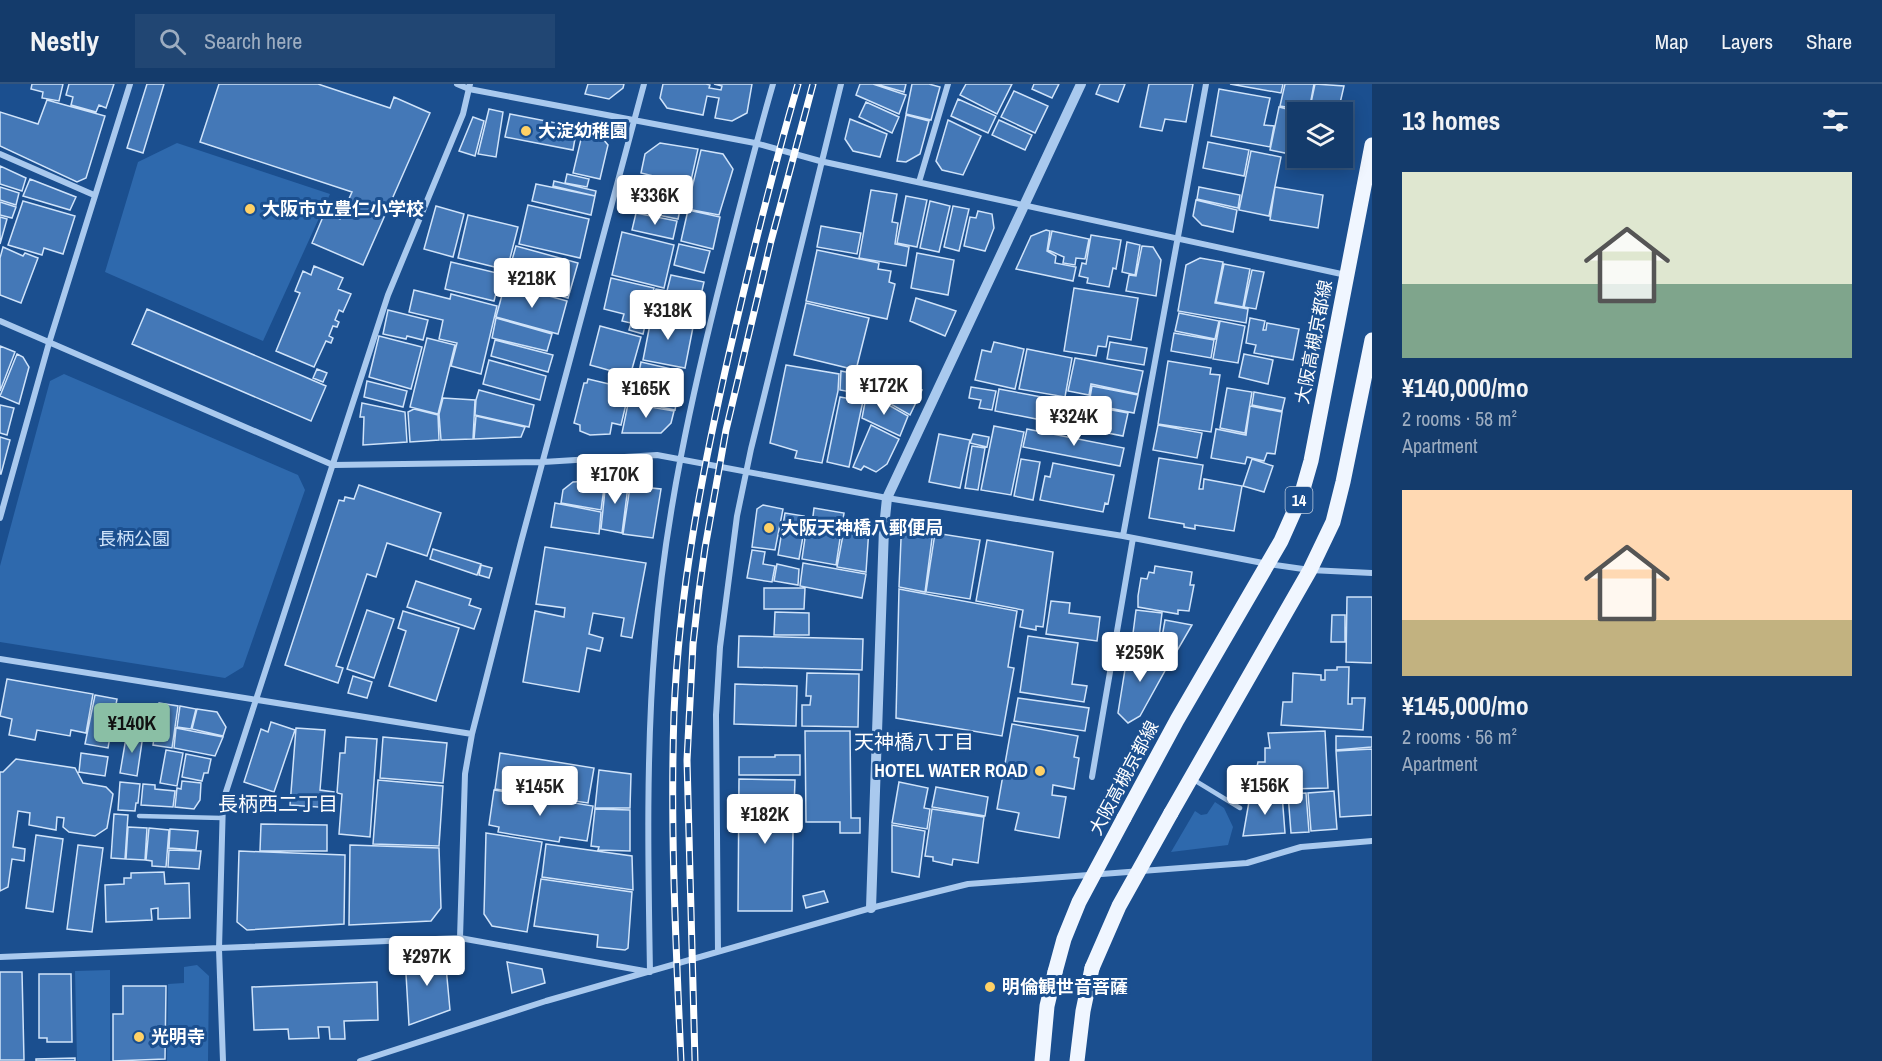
<!DOCTYPE html>
<meta charset="utf-8">
<style>
body{margin:0;font-family:"Archivo Narrow","Noto Sans JP",sans-serif;background:#214673;color:#f1f3f6;height:100vh;display:flex;flex-direction:column;font-size:22px;white-space:nowrap}
*{box-sizing:border-box;margin:0}
p{font-size:20px;color:#9dadc1}
.icon{flex:none;width:33px;height:33px;fill:none;stroke:currentColor;stroke-width:2;stroke-linecap:round;stroke-linejoin:round}
.map{position:relative;flex:1;overflow:hidden}
.drawer{display:flex;flex-direction:column;background:#143b6b;width:510px}
.drawer>*{flex:none}
.fabs{position:absolute;left:1287px;top:18px;display:grid;gap:12px}
.fabs a{display:grid;place-items:center;width:66px;height:66px;border-radius:0px;background:#143b6b;box-shadow:0 3px 15px #0003,0 0 0 2px #33557e;font-size:30px}
.price{position:absolute;translate:-50% -51px;padding:0 14px;border-radius:6px;background:#fff;color:#222;font-size:20px;line-height:39px;filter:drop-shadow(0 2px 3px #0008)}
.price::after{content:'';position:absolute;left:50%;top:36px;width:18px;height:14px;margin-left:-9px;background:inherit;clip-path:polygon(0 0,100% 0,50% 100%)}
.price.selected{background:#8abfa5;color:#111}
ul{padding:0;list-style:none}
li{display:grid;align-content:center;gap:12px;height:318px;padding:0 30px}
li span{display:grid;place-items:center;height:186px;border-radius:0px;color:#555}
li>.icon{margin-inline-start:auto}
span .icon{width:108px;height:108px;fill:#fffc;stroke-width:1}
li b{font-size:26px}
h2{display:flex;justify-content:space-between;align-items:center;height:72px;padding:0 30px;font-size:26px}
header{display:flex;align-items:center;gap:36px;box-sizing:border-box;height:84px;padding:0 30px;background:#143b6b;border-bottom:2px solid #33557e}
header strong{font-size:28px}
nav{display:flex;gap:33px;margin-inline-start:auto;font-size:21px}
.search{width:420px;height:54px;background:#214673;display:flex;align-items:center;gap:15px;box-sizing:border-box;padding:0 21px;border-radius:0px;color:#9dadc1;font-size:22px}
main{display:flex;flex:1;min-height:0}
.map>svg:first-child{display:block}
.green{fill:#2e69ad}
.building{fill:#4478b7;stroke:#cfe3fa;stroke-width:1.5}
.lines{fill:none;stroke-linecap:round;stroke-linejoin:round}
.service{stroke:#a9c9ee;stroke-width:4.5}
.minor{stroke:#a9c9ee;stroke-width:6}
.tertiary{stroke:#a9c9ee;stroke-width:10}
.primary{stroke:#f0f6ff;stroke-width:15}
.rail-casing{stroke:#fff;stroke-width:7}
.rail{stroke:#1b4f8f;stroke-width:4.5;stroke-dasharray:14;stroke-linecap:butt}
.primary-bridge{stroke:#f0f6ff;stroke-width:15}
.poi-dot{fill:#ffd166;stroke:#1b4f8f;stroke-width:2}
.labels{text-anchor:middle;stroke-width:6;stroke-linejoin:round;paint-order:stroke}
.shield{fill:#1b4f8f;stroke:#bbcadd;stroke-width:1.5}
.shield-label{font-size:16px;font-weight:bold;fill:#fff}
.poi-label{font-size:18px;font-weight:bold;fill:#fff;stroke:#1b4f8f;text-anchor:start}
.street-label{font-size:18px;fill:#fff;stroke:#1b4f8f}
.park-label{font-size:18px;fill:#cfe3fa;stroke:#1b4f8f}
.neighbourhood-label{font-size:20px;fill:#fff;stroke:#1b4f8f}
</style>
<header>
<strong>Nestly</strong>
<div class="search"><svg class="icon" aria-label="search" viewBox="0 0 24 24"><circle cx="10" cy="10" r="6"/><path d="M15 15l6 6"/></svg>Search here</div>
<nav><a>Map</a><a>Layers</a><a>Share</a></nav>
</header>
<main>
<div class="map">
<svg width="1372" height="977" viewBox="0 0 1372 977">
<rect width="100%" height="100%" fill="#1b4f8f"/>
<path class="green" d="M177,59L330,110L263,257L105,188L138,78Z
M64,290L298,391L305,406L243,583L225,594L0,558V482L50,297Z
M1215,718L1224,724L1233,743L1228,761L1171,768L1195,727L1201,731L1207,730Z
M197,881L209,892L208,977H167L168,900L184,899V883Z
M110,886V977H77L75,887Z"/>
<path class="building" d="M32,0H63L59,17L42,14L43,8L31,5Z
M69,0H114L106,24L99,21L96,28L71,21L73,13L66,11Z
M147,0H164L143,69L127,64Z
M219,0H318L390,24L394,13L430,29L363,181L312,159L325,128L340,135L352,108L200,58Z
M588,0H624L623,4L609,15L585,10Z
M663,0H706L710,1L709,4L721,6L722,2L714,0H752L747,29L732,37L715,34L719,14L707,12L703,31L667,24L660,14Z
M860,0H873L906,11L899,30L856,11Z
M876,0H906L904,8Z
M912,0H929L940,3L931,36L906,30Z
M966,0H1012L997,30L960,11Z
M1034,0H1059L1052,14L1032,5Z
M1100,0H1125L1118,18L1096,10Z
M1149,0H1193L1186,38L1165,35L1162,47L1140,43Z
M1230,0H1283L1281,9Z
M1285,0H1314L1309,27L1280,22Z
M1315,0L1344,2L1338,28H1309Z
M1219,5L1270,14L1264,41L1274,42L1270,63L1211,52Z
M1014,7L1048,22L1035,49L1001,33Z
M958,15L996,32L988,49L951,32Z
M47,16L105,32L86,94L77,98L0,62V28L38,40Z
M866,18L899,33L892,49L859,33Z
M1279,23L1299,28L1290,70L1270,66Z
M489,25L503,28L496,73L478,70Z
M510,30L577,43L573,66L505,53Z
M906,31L929,37L920,70L906,78L897,77Z
M473,33L484,37L475,72L459,67Z
M850,35L887,50L880,73L853,67L845,55Z
M948,36L981,52L963,91L942,86L936,77Z
M999,36L1032,51L1025,66L992,51Z
M582,51L603,55L608,61L600,95L573,89Z
M1208,58L1249,66L1244,92L1203,84Z
M660,59L698,65L690,101L641,89L645,70Z
M701,66L723,70L733,85L719,131L687,125Z
M1251,67L1281,73L1269,132L1239,126Z
M0,82L26,94L22,107L0,100Z
M567,90L589,95L587,103L565,99Z
M30,95L76,113L70,126L23,112Z
M554,97L596,107L595,112L553,102Z
M651,98L686,105L683,119L649,112Z
M536,100L595,112L591,131L532,117Z
M0,103L19,109L16,121L0,116Z
M1199,103L1240,111L1238,124L1197,115Z
M1275,103L1323,111L1318,144L1270,136Z
M871,106L897,110L892,138L898,139L895,160L909,163L906,182L859,174Z
M906,112L927,116L917,163L897,159Z
M646,114L681,121L678,135L643,128Z
M1196,116L1237,126L1233,148L1202,141L1193,132Z
M23,117L75,132L63,170L44,164L42,171L8,161Z
M930,117L950,122L939,168L920,164Z
M0,118L16,123L12,134L0,131Z
M528,121L589,135L580,174L519,160Z
M436,122L464,130L453,173L424,165Z
M953,122L969,125L959,167L944,163Z
M688,126L720,133L713,165L681,157Z
M978,127L992,130L994,144L985,167L964,162L970,133L976,134Z
M636,129L677,137L673,155L632,146Z
M468,131L518,143L507,186L458,174Z
M0,133L7,135L0,160Z
M821,142L861,149L857,170L817,163Z
M1046,146L1050,147L1047,167L1056,172L1055,179L1076,183L1073,197L1016,185L1031,152Z
M1052,147L1089,155L1085,175L1076,174L1075,181L1063,179L1064,173L1048,166Z
M622,148L674,161L664,204L612,191Z
M1091,151L1121,156L1116,185L1113,184L1109,203L1087,199L1088,194L1079,192L1082,179L1086,180Z
M1127,158L1140,161L1135,191L1122,188Z
M679,160L710,167L704,189L674,181Z
M516,162L578,179L568,214L506,197Z
M1142,162L1153,163L1161,176L1156,212L1126,207L1129,191L1136,192Z
M3,163L23,172L25,169L38,174L21,219L0,211V174Z
M817,166L879,179L878,185L891,187L889,198L895,200L887,235L806,217Z
M917,169L954,176L948,211L911,204Z
M1200,174L1223,178L1215,219L1248,225L1246,239L1178,227L1186,181Z
M451,178L501,190L494,217L445,205Z
M1224,180L1250,185L1243,223L1216,218Z
M314,182L343,194L338,205L351,210L343,228L339,226L335,236L339,238L337,243L333,242L329,252L333,254L331,259L326,257L314,283L276,267L300,209L295,207L303,187L311,191Z
M1252,186L1264,188L1256,225L1244,223Z
M671,191L704,198L695,237L651,227L656,205L667,207Z
M611,194L654,204L643,250L629,246L631,239L622,237L624,230L604,225Z
M505,200L567,217L558,250L496,233Z
M1074,204L1138,214L1131,256L1108,252L1106,263L1098,262L1096,272L1064,267Z
M414,206L450,215L451,210L497,222L481,290L451,282L457,259L439,255L443,236L409,228Z
M916,214L956,227L945,252L910,237Z
M806,219L869,234L856,286L794,271Z
M147,225L326,302L311,337L132,260Z
M388,226L428,236L423,256L407,252L406,255L383,250Z
M1179,229L1219,237L1215,255L1175,247Z
M652,230L694,238L685,284L643,276Z
M496,234L552,250L547,267L492,254Z
M1250,234L1265,237L1263,246H1266L1267,239L1299,245L1293,276L1254,269L1256,261L1246,259Z
M1220,237L1245,242L1238,279L1213,275Z
M600,242L641,253L630,292L590,281Z
M1174,249L1214,256L1211,274L1171,267Z
M379,252L422,263L411,305L369,293Z
M427,254L455,261L438,330L410,323Z
M495,256L553,271L548,288L491,272Z
M994,258L1024,265L1015,305L975,296L982,266L991,268Z
M1110,258L1147,264L1144,281L1107,275Z
M0,262L15,268L0,307Z
M1027,265L1072,274L1065,313L1019,305Z
M17,270L23,273L29,283L19,320L0,312Z
M1244,270L1273,276L1268,300L1239,293Z
M1075,274L1143,287L1138,310L1091,300L1089,311L1068,307Z
M489,276L546,292L540,316L483,300Z
M1168,277L1211,284L1210,290L1220,291L1211,348L1158,340Z
M641,278L676,286L673,301L638,294Z
M786,281L839,290L838,307L822,379L795,374L797,367L770,359Z
M317,285L327,289L323,298L313,294Z
M841,287L881,295L878,313L840,306Z
M588,295L622,303L618,318L626,320L621,341L612,339L610,350L590,351L580,347V341L574,339L584,299H587Z
M886,296L907,306L909,302L922,306L910,331L882,315L884,310L881,308Z
M367,297L407,307L403,323L364,313Z
M644,298L679,305L675,326L646,320L647,315L640,313Z
M1092,302L1138,311L1134,329L1089,320Z
M971,303L996,307L992,326L979,324L981,316L969,314Z
M1227,304L1252,308L1245,349L1220,344Z
M999,305L1128,329L1123,352L995,327Z
M479,306L534,321L529,343L475,331L476,316Z
M1254,308L1285,314L1282,327L1252,321Z
M840,313L863,317L849,383L827,378Z
M866,313L878,315L908,332L900,352L862,334Z
M443,314L475,316L473,355L441,356L439,330Z
M629,315L645,318L644,322L674,327L671,339L661,349H622Z
M362,319L405,328L407,358L363,361L364,333H360Z
M0,321L14,324L7,351L0,349Z
M1250,322L1282,328L1275,370L1267,369L1264,377L1247,373L1245,380L1211,374L1216,345L1246,351Z
M414,325L438,331L439,356L410,358L408,328Z
M476,332L525,343L521,353L474,355Z
M871,341L899,355L887,380L876,388L864,382L861,386L853,383Z
M1158,341L1202,349L1197,374L1153,366Z
M994,342L1024,348L1011,411L981,406Z
M1027,345L1124,364L1120,382L1023,363Z
M939,350L970,356L960,404L929,398Z
M973,350L989,353L987,363L970,359Z
M0,353L10,356L1,390H0Z
M972,362L985,364L978,406L965,404Z
M1159,374L1203,381L1199,405H1203L1204,395L1242,402L1234,447L1195,441V445L1184,443V440L1149,434Z
M1021,375L1040,378L1033,416L1014,412Z
M1252,375L1273,382L1264,408L1243,402Z
M1053,379L1114,391L1108,420L1105,419L1103,428L1040,416L1045,392L1050,393Z
M629,395L622,449L601,445L606,396Z
M605,396L601,426L561,419L563,406L573,398Z
M631,396L643,398L642,403L661,405L653,454L623,450Z
M359,401L441,429L427,472L387,459L376,493L367,490L336,582L343,584L338,599L285,581L339,416L344,417L345,413L354,415Z
M555,419L601,428L599,450L551,443Z
M763,421L783,425L775,466L752,463L757,425Z
M814,424L844,429L836,481L802,475L807,440H812Z
M785,429L804,432L802,440L805,441L799,475L778,471Z
M845,440L869,444L866,488L837,483Z
M911,443L933,447L925,508L899,503L901,455Z
M935,449L980,456L970,515L926,508Z
M987,456L1053,468L1043,543L1036,542V546L1020,543L1023,526L976,517Z
M545,463L646,479L632,554L621,552L624,534L593,529L589,550L603,554L600,567L587,564L579,608L523,598L535,527L564,533L565,524L536,520Z
M433,465L481,480L477,491L430,475Z
M752,466L765,468L763,480L775,482L772,498L747,494Z
M803,479L866,490L862,514L800,502Z
M777,480L799,485L798,501L774,497Z
M481,481L492,484L489,494L479,491Z
M1155,482L1192,488L1190,501H1194L1189,527L1178,526V530L1138,523V512L1141,494L1147,495L1149,488L1154,489Z
M416,497L471,515L469,521L481,525L474,545L407,523Z
M764,504H805L804,525H764Z
M899,505L1017,527L1008,583L1014,584L1002,652L896,634Z
M1347,513H1372V579L1346,578Z
M1051,517L1070,519L1069,529L1100,533L1097,557L1046,550Z
M367,526L394,535L374,594L347,585Z
M1136,526L1162,529L1157,569L1131,565Z
M403,527L459,544L436,617L389,602L406,547L398,544Z
M775,528L809,529V551H774Z
M1332,531H1345V558H1331Z
M1165,536L1192,541L1174,572L1159,570Z
M739,552L863,555L862,586L738,583Z
M1028,552L1078,559L1072,600L1087,602L1084,618L1020,608Z
M1128,567L1172,574L1140,632L1128,639L1118,629Z
M1337,583H1349L1348,620H1352V614H1365L1363,646L1281,641L1283,618H1292L1293,589L1321,591V596H1325V586H1337Z
M807,589L859,590L858,643L802,642V621H810L811,612H806Z
M353,592L372,598L367,614L348,609Z
M7,595L93,610L86,649L71,646L70,652L37,646L35,656L9,651L12,635L0,632Z
M735,600L797,602L796,642L734,640Z
M95,611L117,615L108,664L85,660Z
M1018,614L1089,624L1085,647L1014,637Z
M159,619L178,622L172,664L153,661Z
M180,622L196,625L191,645L177,643Z
M197,625L217,628L226,643L223,652L192,645Z
M271,638L295,646L274,708L244,698L261,645L268,648Z
M1012,640L1078,652L1074,673L1079,674L1074,705L1053,701L1052,711L1066,713L1059,754L1015,746L1019,729L997,725Z
M176,644L223,653L215,672L174,664Z
M296,644L325,646L320,706L334,708L332,724L290,721Z
M805,647H850L851,734H860V749H840V738H806Z
M1325,647L1328,704L1252,706L1258,678H1265V664H1270L1268,649Z
M127,648L143,651L137,692L120,689Z
M1336,652L1372,653V663L1336,666Z
M346,653L377,655L370,753L339,750L342,710L337,709L340,669H345Z
M383,653L447,659L443,699L380,694Z
M1372,665V731L1340,733L1336,667Z
M166,666L183,669L177,702L160,699Z
M81,669L108,673L105,692L79,688Z
M500,669L594,684L588,719L495,705Z
M186,670L211,675L208,689H204L202,697L182,693Z
M775,671H800V691H739V673H775Z
M16,675L75,684L83,699L106,703L113,710L107,744L95,752L69,748L63,743L64,734L57,733L56,746L29,741L30,729L18,727L13,763L25,765L24,777L12,775L8,803L0,807V688H3Z
M599,686L631,690L630,724H595Z
M739,695L795,696L794,725H786V748H793L792,827H738Z
M378,696L443,702L439,762L373,760Z
M182,697L201,699L200,716L194,725L175,723L177,704L181,705Z
M120,698L140,700L138,719H136L135,727L118,726Z
M899,698L928,704L924,724L930,725L927,745L892,739Z
M143,700L155,701V705L175,707L173,723L141,721Z
M936,703L988,713L985,732L932,723Z
M494,706L593,722L587,757L560,753L559,758L498,748L499,743L489,741Z
M1334,707L1337,745L1311,747L1308,709Z
M1306,709L1309,748L1291,749L1288,710Z
M1282,710L1285,749L1243,752L1250,712Z
M595,725L630,726V767L598,766L599,763L591,762Z
M932,725L984,733L978,779L953,775L952,781L933,777V773L925,772Z
M114,730L128,731L125,775L111,774Z
M261,740L327,741V767H260Z
M892,741L925,747L919,793L892,788Z
M128,743L147,744L145,776L126,775Z
M149,744L169,746L166,783L152,782V777L146,776Z
M170,745L198,747L196,766L169,764Z
M486,749L542,758L527,848L492,842L484,830Z
M36,751L63,755L53,828L26,824Z
M546,760L632,772L633,806L542,793Z
M78,761L103,764L92,848L67,845Z
M350,761L439,764L441,824L431,837L349,841Z
M169,766L201,767L199,785L168,783Z
M239,767L345,771L344,840L247,846L237,838Z
M164,788L165,800L189,799L190,834L158,835V824L151,825L152,836L106,838L105,801L124,800V794H131V789Z
M541,795L632,808L628,864L625,866L597,863L598,851L534,842Z
M824,807L828,818L806,824L803,812Z
M445,872L450,926L409,941L405,873Z
M507,878L542,885L545,899L512,909Z
M0,888H22L24,976H0Z
M39,890H71L72,958H47V954H39Z
M377,898L378,936L344,937L345,955H330L329,943H318L319,954L289,955L288,945L254,946L252,903Z
M123,902H166L165,975L113,977V930H123Z
M75,974V977H36V975Z"/>
<g class="lines">
<path class="service" d="M1194,696L1240,724
M139,732L222,734"/>
<path class="minor" d="M457,0L469,5L755,59L820,77L1346,191
M0,70L94,111
M919,98L948,0
M0,237L333,381L543,378L657,371L887,414L1123,452L1268,480L1310,486L1372,489
M0,434L49,259L130,0
M1123,452L1206,0
M0,575L472,650
M1092,693L1133,454
M460,854L465,690L472,650L521,458L644,0
M718,867L716,631L720,563L737,432L751,365L841,0
M0,873L460,854L650,888C648,778 646,668 655,558C665,432 692,310 723,188C739,125 755,62 773,0
M223,977L219,865L223,717L388,211L463,30L470,0
M360,977L546,917L871,824L968,800L1247,779L1301,763L1372,757"/>
<path class="tertiary" d="M871,824L884,444L887,414L1081,0"/>
<path class="primary" d="M1171,729L1310,486L1333,438L1343,398L1372,256
M1124,734L1177,636L1281,457L1301,412L1311,377L1372,61
M1042,977L1047,922L1055,888
M1077,977L1083,927L1092,884"/>
<g class="rail-casing">
<path id="rail" d="M681,977C676,861 670,745 674,629C679,507 702,388 729,270C750,179 772,89 798,0
M695,977L687,676L693,560L699,507L705,464L726,346L771,157L813,0"/>
</g>
<use href="#rail" class="rail"/>
<path class="primary-bridge" d="M1092,884L1119,822L1171,729
M1055,888L1064,855L1079,818L1124,734"/>
</g>
<g class="poi-dot">
<circle cx="526" cy="47" r="6"/>
<circle cx="250" cy="125" r="6"/>
<circle cx="769" cy="444" r="6"/>
<circle cx="1040" cy="687" r="6"/>
<circle cx="990" cy="903" r="6"/>
<circle cx="139" cy="953" r="6"/>
</g>
<g class="labels">
<rect class="shield" x="1285.5" y="403" width="27" height="26" rx="4.5"/>
<g class="shield-label">
<text x="1299" y="422">14</text>
</g>
<g class="poi-label">
<text x="538" y="53">大淀幼稚園</text>
<text x="262" y="131">大阪市立豊仁小学校</text>
<text x="781" y="450">大阪天神橋八郵便局</text>
<text x="1028" y="693" text-anchor="end">HOTEL WATER ROAD</text>
<text x="1002" y="909">明倫観世音菩薩</text>
<text x="151" y="959">光明寺</text>
</g>
<g class="street-label">
<text transform="translate(1314 258) rotate(-79)" y="6">大阪高槻京都線</text>
<text transform="translate(1124 694) rotate(-62)" y="6">大阪高槻京都線</text>
</g>
<g class="park-label">
<text x="134" y="461">長柄公園</text>
</g>
<g class="neighbourhood-label">
<text x="914" y="665">天神橋八丁目</text>
<text x="278" y="727">長柄西二丁目</text>
</g>
</g>
</svg>
<div class="fabs">
<a><svg class="icon" aria-label="layers" viewBox="0 0 24 24"><path d="M12 4l9 5-9 5-9-5zM3 14l9 5 9-5"/></svg></a>
</div>
<b class="price" style="left:655px;top:142px">¥336K</b>
<b class="price" style="left:532px;top:225px">¥218K</b>
<b class="price" style="left:668px;top:257px">¥318K</b>
<b class="price" style="left:884px;top:332px">¥172K</b>
<b class="price" style="left:646px;top:335px">¥165K</b>
<b class="price" style="left:1074px;top:363px">¥324K</b>
<b class="price" style="left:615px;top:421px">¥170K</b>
<b class="price" style="left:1140px;top:599px">¥259K</b>
<b class="price selected" style="left:132px;top:670px">¥140K</b>
<b class="price" style="left:1265px;top:732px">¥156K</b>
<b class="price" style="left:540px;top:733px">¥145K</b>
<b class="price" style="left:765px;top:761px">¥182K</b>
<b class="price" style="left:427px;top:903px">¥297K</b>
</div>
<section class="drawer">
<h2>13 homes<svg class="icon" aria-label="filters" viewBox="0 0 24 24"><path d="M4 7h16M4 17h16"/><circle cx="9" cy="7" r="2"/><circle cx="15" cy="17" r="2"/></svg></h2>
<ul>
<li><span style="background:linear-gradient(#dfe7d0 60%,#7fa58c 0)"><svg class="icon" aria-label="home" viewBox="0 0 24 24"><path d="M3 11l9-7 9 7M6 9v11h12V9"/></svg></span><div><b>¥140,000/mo</b><p>2 rooms · 58 m²</p><p>Apartment</p></div></li>
<li><span style="background:linear-gradient(#ffd9b3 70%,#c2b280 0)"><svg class="icon" aria-label="home" viewBox="0 0 24 24"><path d="M3 11l9-7 9 7M6 9v11h12V9"/></svg></span><div><b>¥145,000/mo</b><p>2 rooms · 56 m²</p><p>Apartment</p></div></li>
</ul>
</section>
</main>
